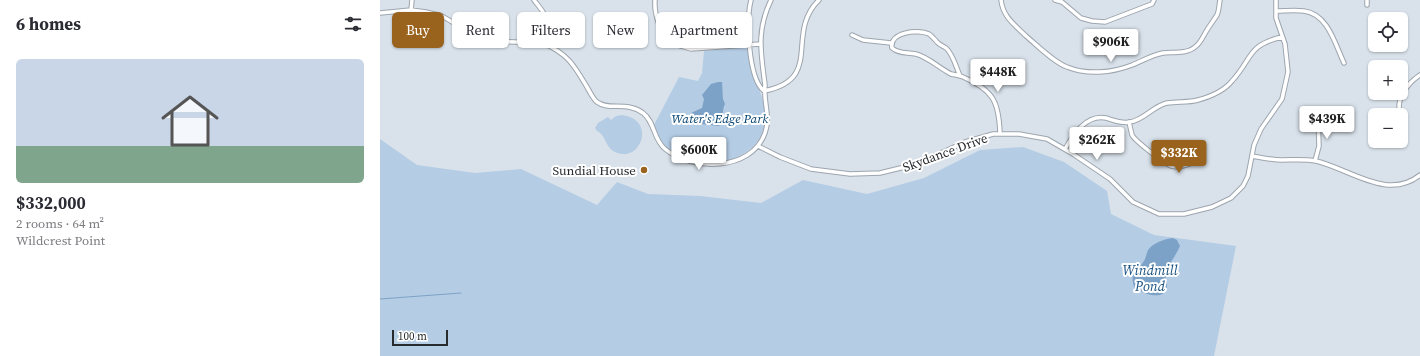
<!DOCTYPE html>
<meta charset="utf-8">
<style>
body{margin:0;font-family:"Source Serif 4",serif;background:#f2f2f3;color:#2b2b33;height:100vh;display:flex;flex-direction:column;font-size:15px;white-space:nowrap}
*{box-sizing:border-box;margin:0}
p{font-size:13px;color:#7c7c81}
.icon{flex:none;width:22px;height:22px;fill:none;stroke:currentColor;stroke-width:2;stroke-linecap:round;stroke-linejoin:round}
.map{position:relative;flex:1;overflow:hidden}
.panel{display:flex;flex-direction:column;background:#fff;width:380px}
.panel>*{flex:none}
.hud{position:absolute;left:12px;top:12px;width:380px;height:36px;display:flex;gap:8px}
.tools{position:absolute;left:988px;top:12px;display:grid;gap:8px}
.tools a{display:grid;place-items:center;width:40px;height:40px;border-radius:6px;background:#fff;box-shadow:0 1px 3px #0004;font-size:20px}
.scale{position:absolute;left:12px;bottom:10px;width:56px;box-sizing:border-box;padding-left:4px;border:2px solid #272b2e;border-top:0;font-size:11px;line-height:14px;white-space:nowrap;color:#272b2e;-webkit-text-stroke:3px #fff;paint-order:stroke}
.price{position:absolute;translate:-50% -34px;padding:0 9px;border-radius:4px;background:#fff;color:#222;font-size:13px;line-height:26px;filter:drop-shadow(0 1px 2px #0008)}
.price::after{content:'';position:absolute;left:50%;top:24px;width:12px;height:9px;margin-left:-6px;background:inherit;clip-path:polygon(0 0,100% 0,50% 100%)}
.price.selected{background:#9a631d;color:#fff}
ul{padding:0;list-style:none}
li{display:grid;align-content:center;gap:8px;height:212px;padding:0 16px}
li span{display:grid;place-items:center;height:124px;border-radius:6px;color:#555}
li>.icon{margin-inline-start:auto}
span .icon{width:72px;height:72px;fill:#fffc;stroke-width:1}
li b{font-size:17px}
h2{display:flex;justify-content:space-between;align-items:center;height:48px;padding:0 16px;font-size:17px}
.pill{padding:0 14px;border-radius:6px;background:#fff;box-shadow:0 1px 3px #0004;font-size:14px;line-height:36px}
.pill.selected{background:#9a631d;color:#fff}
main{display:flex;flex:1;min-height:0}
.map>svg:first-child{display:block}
.green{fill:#b4cce4}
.water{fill:#7da2c7}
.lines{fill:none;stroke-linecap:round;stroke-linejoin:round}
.stream{stroke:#7da2c7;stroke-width:1}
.street-casing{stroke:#9da5ae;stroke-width:5.5}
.street{stroke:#fff;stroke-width:3.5}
.poi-dot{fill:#9a631d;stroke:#fff;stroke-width:1.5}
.labels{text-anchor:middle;stroke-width:4;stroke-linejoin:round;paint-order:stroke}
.park-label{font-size:13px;font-style:italic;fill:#064472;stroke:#fff}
.street-label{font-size:13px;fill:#272b2e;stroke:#fff}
.poi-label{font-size:13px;fill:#272b2e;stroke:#fff;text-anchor:end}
.water-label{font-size:14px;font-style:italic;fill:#195180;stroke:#fff}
</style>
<main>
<section class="panel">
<h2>6 homes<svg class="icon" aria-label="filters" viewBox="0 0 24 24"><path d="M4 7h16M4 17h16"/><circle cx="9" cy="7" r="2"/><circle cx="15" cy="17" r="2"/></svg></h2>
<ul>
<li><span style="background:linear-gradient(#c9d6e8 70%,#7fa58c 0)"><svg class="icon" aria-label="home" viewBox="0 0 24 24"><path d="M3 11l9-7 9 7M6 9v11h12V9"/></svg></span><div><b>$332,000</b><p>2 rooms · 64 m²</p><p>Wildcrest Point</p></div></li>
</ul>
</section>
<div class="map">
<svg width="1040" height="356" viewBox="0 0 1040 356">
<rect width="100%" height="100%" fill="#d9e2eb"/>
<path class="green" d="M364,47L368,50C369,56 370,62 372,68C376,86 389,105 385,124C377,166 313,174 285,147C279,141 276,133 274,125L299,77L318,81L322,73L324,51Z
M242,115C277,119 261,164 235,152C225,147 226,135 217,131L215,128L218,123L228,117L231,120L236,116Z
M0,139L37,165L95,173L141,169L217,205L237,182L268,194L320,196L381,203L423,180L487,194L544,178L600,150L643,147L684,162L727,191L731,214L774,235L856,246L834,356H0Z"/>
<path class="water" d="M338,82H342L343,99L345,104C341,111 345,119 339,126L313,123L309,120L311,113L322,108L324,99L322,95L331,84Z
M793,238L797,240L800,246C796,256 788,264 786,274C785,279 787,283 787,287C784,302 763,293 755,289C747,268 760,271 765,259C766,256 767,253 768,250C773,243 784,239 793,238Z"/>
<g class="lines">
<path class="stream" d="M0,299L81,293"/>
<g class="street-casing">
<path id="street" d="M154,0C160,8 168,16 168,27C168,32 164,38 163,43
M275,0C274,15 280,34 293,43C299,46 305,47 311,49L380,44
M371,0C366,20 368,78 384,91
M621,0C623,17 634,24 646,36C657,45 673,62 687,67C707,75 732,73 752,65C762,61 772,55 783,53C793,52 807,54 815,47C821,43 823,36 827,30C830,25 834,20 837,15C839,11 839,5 840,0
M675,0L682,2L701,18L712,21L725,22L764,7L772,4L774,0
M987,5V0
M31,10L32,0
M896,11C905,11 915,10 924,11C948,14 955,44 964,63
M0,13L31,10L46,12L62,16L101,39L111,41L163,43C188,54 194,65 207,87C210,92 213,99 217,102C229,111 247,101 263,113C275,122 273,139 285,149C312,171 371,172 385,133C391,116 383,102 385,85C381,53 376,31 391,0
M472,35L483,40L511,43
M580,76C576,67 573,54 566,48C563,46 560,45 558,43C555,40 552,36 549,34C538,29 509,32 512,48C519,54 527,52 536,54C548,57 559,68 571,74C575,75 579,75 583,77C613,90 619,101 620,134
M384,91C445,79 404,34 439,0
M1012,115L1019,110
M1021,115C1014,100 1028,83 1040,75
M1021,116L1022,123L1021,126
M749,122C750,126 751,131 752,135C755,141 784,163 791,166C799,168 805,166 812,163L814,156L812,153L803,150C796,157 790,159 780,158
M378,146L400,157L431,169L470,174L500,173L537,164L585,142L613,134H639L667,139L693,154L730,179L753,202L779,214H804L832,207L851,198L863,186L868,176L874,145L881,129L902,99L908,72L905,44L896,18V0
M685,149C693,135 706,114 726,118C733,120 742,124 750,122C764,120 773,106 787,103C797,101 808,103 818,100C829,97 844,91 852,81C873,58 867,45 902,37
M872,156C882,158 892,160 902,160C914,160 925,159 936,161C970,169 1008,201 1040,175
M935,161L939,146L938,118"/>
</g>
<use href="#street" class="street"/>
</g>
<circle class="poi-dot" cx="264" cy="170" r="4"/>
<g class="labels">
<g class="park-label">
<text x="340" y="123">Water's Edge Park</text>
</g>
<g class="street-label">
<text transform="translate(565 152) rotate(-20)" y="5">Skydance Drive</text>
</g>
<g class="poi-label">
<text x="256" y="175">Sundial House</text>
</g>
<g class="water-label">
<text x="770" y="275">Windmill<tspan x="770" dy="16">Pond</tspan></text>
</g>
</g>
</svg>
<div class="tools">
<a><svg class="icon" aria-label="locate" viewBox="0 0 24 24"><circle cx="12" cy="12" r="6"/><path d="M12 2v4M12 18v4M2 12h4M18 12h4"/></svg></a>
<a>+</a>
<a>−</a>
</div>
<div class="scale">100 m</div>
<b class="price" style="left:731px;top:63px">$906K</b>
<b class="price" style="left:618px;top:93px">$448K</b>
<b class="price" style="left:947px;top:140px">$439K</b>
<b class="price" style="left:717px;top:161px">$262K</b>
<b class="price" style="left:319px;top:171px">$600K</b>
<b class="price selected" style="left:799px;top:174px">$332K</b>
<div class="hud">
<a class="pill selected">Buy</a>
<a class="pill">Rent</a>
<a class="pill">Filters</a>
<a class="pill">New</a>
<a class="pill">Apartment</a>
</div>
</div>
</main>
